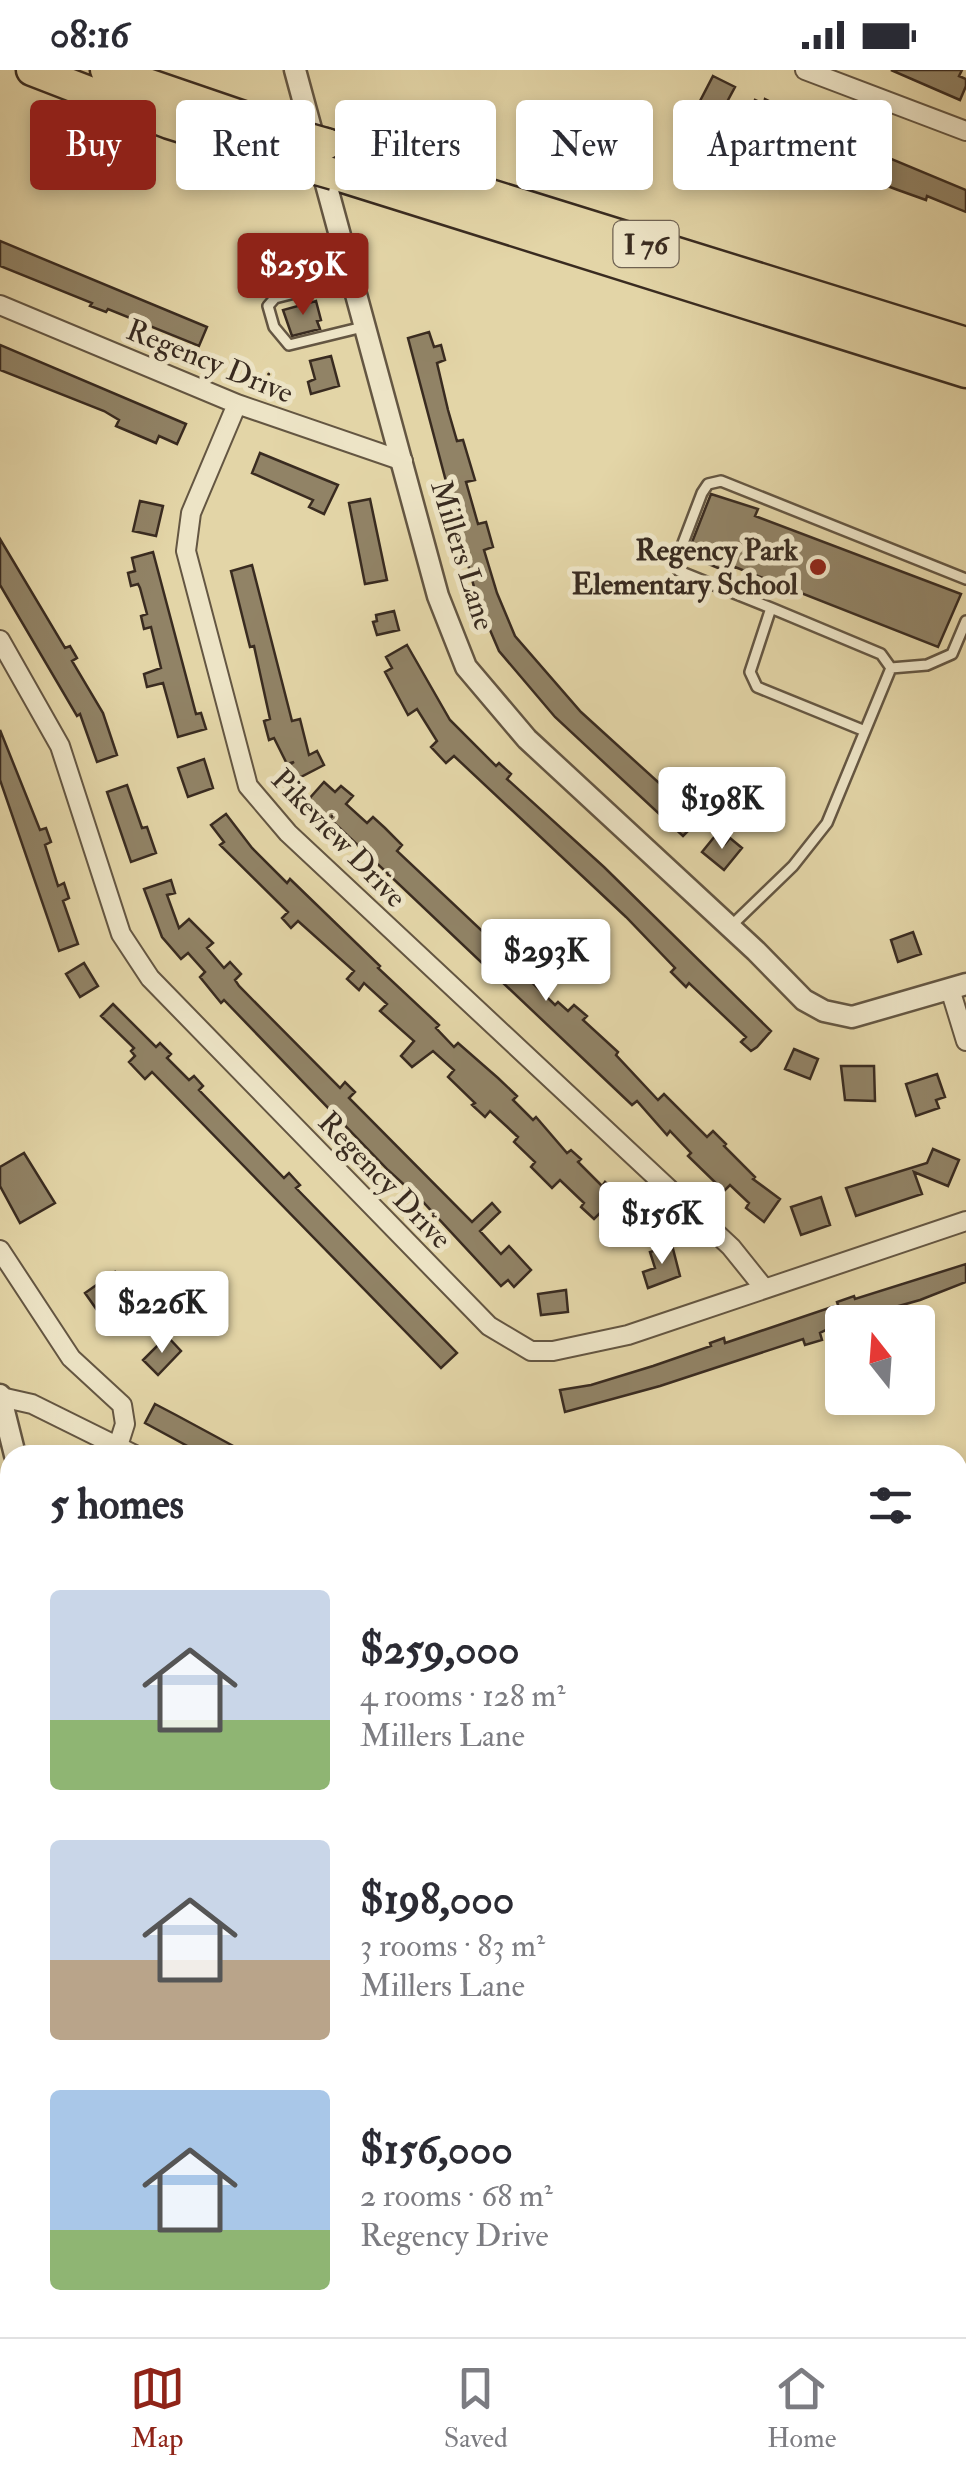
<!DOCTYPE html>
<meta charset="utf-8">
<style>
body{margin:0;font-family:"IM FELL Double Pica",serif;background:#f7f7f7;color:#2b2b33;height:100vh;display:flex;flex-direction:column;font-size:38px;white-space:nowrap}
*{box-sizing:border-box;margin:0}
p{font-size:32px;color:#7c7c81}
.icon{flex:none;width:55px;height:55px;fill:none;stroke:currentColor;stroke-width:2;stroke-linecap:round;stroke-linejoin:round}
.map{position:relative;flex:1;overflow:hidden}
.sheet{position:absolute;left:0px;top:1375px;width:968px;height:892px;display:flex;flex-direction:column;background:#fff;border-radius:30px 30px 0 0;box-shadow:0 5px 15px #0003}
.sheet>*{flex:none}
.guide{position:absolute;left:30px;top:30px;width:908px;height:90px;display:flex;gap:20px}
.needle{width:65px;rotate:343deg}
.buttons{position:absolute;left:825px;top:1235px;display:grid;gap:20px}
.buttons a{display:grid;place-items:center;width:110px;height:110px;border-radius:10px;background:#fff;box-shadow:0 5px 15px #0003;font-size:50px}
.price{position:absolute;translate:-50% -85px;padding:0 22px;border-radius:10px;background:#fff;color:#222;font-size:32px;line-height:65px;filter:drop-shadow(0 2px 5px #0008)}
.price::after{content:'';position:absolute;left:50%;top:60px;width:30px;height:22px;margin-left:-15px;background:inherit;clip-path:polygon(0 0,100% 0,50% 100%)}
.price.current{background:#8f2418;color:#fff}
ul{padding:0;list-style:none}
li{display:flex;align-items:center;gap:30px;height:250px;padding:0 50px}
li span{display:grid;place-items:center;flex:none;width:280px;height:200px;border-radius:10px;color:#555}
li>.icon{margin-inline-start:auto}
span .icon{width:120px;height:120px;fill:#fffc;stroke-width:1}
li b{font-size:42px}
h2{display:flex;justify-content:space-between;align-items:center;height:120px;padding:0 50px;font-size:42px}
.pill{padding:0 35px;border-radius:10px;background:#fff;box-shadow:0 5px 15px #0003;font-size:35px;line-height:90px}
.pill.current{background:#8f2418;color:#fff}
.status{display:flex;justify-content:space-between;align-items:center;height:70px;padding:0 50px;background:#fff;direction:ltr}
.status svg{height:28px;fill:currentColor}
.tab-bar{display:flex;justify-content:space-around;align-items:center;height:140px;border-top:2px solid #e1e1e2;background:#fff;font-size:28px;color:#7c7c81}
.tab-bar a{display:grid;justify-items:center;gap:5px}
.tab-bar .current{color:#8f2418}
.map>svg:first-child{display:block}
.building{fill:#918366;stroke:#392b20;stroke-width:2.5}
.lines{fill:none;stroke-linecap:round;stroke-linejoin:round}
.service-casing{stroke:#645642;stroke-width:14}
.minor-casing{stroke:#645642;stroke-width:22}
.tertiary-casing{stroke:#645642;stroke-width:25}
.motorway-casing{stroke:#392b20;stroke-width:35}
.service{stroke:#ede4c6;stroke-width:9}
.minor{stroke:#ede4c6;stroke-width:18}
.tertiary{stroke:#ede4c6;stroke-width:20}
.motorway{stroke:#e3d5a7;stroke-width:30}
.motorway-bridge-casing{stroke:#392b20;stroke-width:35;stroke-linecap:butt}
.motorway-bridge{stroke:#e3d5a7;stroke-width:30}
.poi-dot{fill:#8f2418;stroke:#ede4c6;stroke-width:4}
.labels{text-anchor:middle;stroke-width:10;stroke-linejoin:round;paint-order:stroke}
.shield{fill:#ede4c6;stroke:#6f6252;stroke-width:2.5}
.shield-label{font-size:28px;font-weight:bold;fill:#392b20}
.street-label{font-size:30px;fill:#392b20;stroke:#ede4c6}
.poi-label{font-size:30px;font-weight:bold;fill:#392b20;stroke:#ede4c6;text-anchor:end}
</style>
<div class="status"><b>08:16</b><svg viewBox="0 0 49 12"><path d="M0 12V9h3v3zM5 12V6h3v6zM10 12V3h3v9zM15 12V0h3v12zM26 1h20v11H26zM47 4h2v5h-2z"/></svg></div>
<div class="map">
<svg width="966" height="2267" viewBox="0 0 966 2267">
<rect width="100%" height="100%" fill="#e3d5a7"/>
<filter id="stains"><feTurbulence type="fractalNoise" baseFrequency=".002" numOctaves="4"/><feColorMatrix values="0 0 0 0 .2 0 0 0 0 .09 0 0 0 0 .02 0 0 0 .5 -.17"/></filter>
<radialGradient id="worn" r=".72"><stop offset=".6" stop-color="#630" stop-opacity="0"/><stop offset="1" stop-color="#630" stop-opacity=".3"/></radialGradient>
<path class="building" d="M891,0H962L959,6L966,9V16L960,30Z
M713,6L735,17L721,43L700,31Z
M765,29L779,36L776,41L966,120V142L927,126L926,130L898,120L871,110L873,105L842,92L840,97L802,81L804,75L763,57L760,64L743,56L755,30L764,34Z
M694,71L716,80L709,99L686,90Z
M0,171L207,257L199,276L108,239L106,242L90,236L92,233L0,196Z
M316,231L321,250L317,251L320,259L292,266L283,240Z
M429,262L434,277L441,275L445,290L437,293L448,340L457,371L463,370L475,410L466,412L478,454L486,452L493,477L484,480L497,523L515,566L581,642L659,713L663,708L674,718L670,722L698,751L683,766L555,647L499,581L478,532L408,268Z
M0,275L186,354L177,374L159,366L156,373L116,356L119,350L104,341L0,300Z
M331,286L339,316L311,324L308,312L315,309L310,291Z
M260,383L338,415L324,444L309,437L313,430L252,403Z
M711,424L758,439L755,446L961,524L938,577L735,497L730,503L687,485Z
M370,429L387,510L365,514L349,433Z
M140,431L163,436L156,466L133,461Z
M0,469L65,578L70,576L77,588L72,591L103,643L117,685L97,692L80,644L77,646L0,515Z
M153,482L196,644L201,643L206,659L178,667L163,613L147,617L144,604L161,598L151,557L144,559L141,546L147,544L140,518L138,514L131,516L128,503L135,501L132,488Z
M252,495L292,651L300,649L309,685L317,681L324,695L295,710L288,696L294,692L287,694L274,668L269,670L264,651L270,649L254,576L250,577L231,501Z
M394,541L399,560L377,565L373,552L377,551L376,545Z
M407,575L450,650L496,696L499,693L511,704L507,709L604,797L771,961L757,977L751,981L741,972L746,967L689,913L686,917L671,902L675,898L626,847L454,686L446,693L431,677L437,671L417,639L408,645L385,602L392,598L386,587Z
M0,660L40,760L46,758L51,772L45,775L58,816L64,813L69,828L63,831L78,874L59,881L0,710Z
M204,689L213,718L188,727L178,698Z
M324,712L335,722L341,716L353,726L346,734L367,753L373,747L385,758L402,775L397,781L515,892L513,894L555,935L558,932L568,941L574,935L587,946L583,950L618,982L616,985L658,1030L664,1024L707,1067L713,1061L726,1074L724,1076L755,1107L753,1109L780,1129L764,1152L746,1138L749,1133L730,1115L724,1121L688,1086L691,1083L670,1061L667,1065L637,1031L632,1035L309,729Z
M127,715L142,758L147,757L156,783L131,792L107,722Z
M226,744L252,778L287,813L290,809L380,896L378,898L439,955L436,958L454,977L458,973L498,1008L517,1026L513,1030L533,1050L536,1047L567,1083L571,1080L581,1089L578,1092L602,1116L605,1112L652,1157L638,1172L604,1139L594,1149L581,1137L584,1133L560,1110L552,1118L531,1097L535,1092L514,1072L518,1067L490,1041L485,1047L472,1035L475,1033L448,1007L454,1000L433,981L412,997L401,986L414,971L380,941L387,934L364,913L359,920L347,909L354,901L298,851L291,858L282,848L288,842L220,775L224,772L211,755Z
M715,766L725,774L730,768L742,778L724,800L702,782Z
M171,810L175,823L167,825L179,858L189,849L213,873L207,878L224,898L230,892L241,904L235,910L239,916L340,1018L345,1012L355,1022L349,1028L472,1152L492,1133L500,1142L480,1161L501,1184L509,1176L531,1200L514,1217L508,1210L501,1216L423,1132L388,1100L224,930L221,933L200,907L205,902L188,883L181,889L162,867L144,819Z
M913,862L921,884L898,892L891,870Z
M84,893L98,916L80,927L66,904Z
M113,934L156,977L160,973L171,984L167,988L189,1010L194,1006L203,1016L199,1020L284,1108L289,1103L300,1115L296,1118L457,1283L441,1298L152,1002L145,1009L129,992L135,986L131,981L134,978L101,946Z
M794,979L818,989L810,1009L785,999Z
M841,996H874L875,1031L845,1030Z
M937,1004L945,1027L936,1030L939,1038L916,1046L906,1014Z
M933,1079L959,1090L948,1116L914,1102L922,1124L856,1146L846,1118L927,1093Z
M24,1083L55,1133L20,1153L0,1116V1097Z
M821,1127L830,1155L801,1165L791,1137Z
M672,1175L680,1206L648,1218L643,1202L655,1198L650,1182Z
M966,1194V1212L920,1230L842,1252L820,1263L822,1270L805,1275L803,1269L660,1316L565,1342L560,1320L591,1315L653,1296L711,1276L710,1273L724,1268L725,1273L838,1235L837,1232L854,1226L855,1229Z
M115,1202L129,1222L97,1240L85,1223Z
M566,1220L568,1242L541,1245L538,1224Z
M167,1266L181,1281L158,1305L143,1290Z
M155,1334L176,1345L250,1385H204L145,1353Z"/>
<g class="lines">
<g class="service-casing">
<path id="service" d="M350,209L275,228L268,236L274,257L289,275L363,257
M771,538L881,584L891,598
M865,661L757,617L750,602L771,538L679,501L675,494L702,423L708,414L721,411L966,509
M732,855L793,796L827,753L891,598L927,595L952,584L966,551"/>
</g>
<g class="minor-casing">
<path id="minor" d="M805,0L966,61
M0,235L237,334L403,391
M237,334L191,443L186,481L248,716L288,763L731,1177L764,1218
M0,570L60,676L121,864L150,908L489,1256L531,1281H553L628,1265L966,1151
M950,919L966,971
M0,1180L71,1288L122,1335L125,1354L118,1376
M1,1327L32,1334L135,1385
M958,1567L966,1559
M958,1619L966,1627
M0,2000L10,1995
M958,2180L966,2223
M0,2223L10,2204
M132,2267L138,2258"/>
</g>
<g class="tertiary-casing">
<path id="tertiary" d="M295,0L438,526L466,597L527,669L756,881L804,930L824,941L852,947L966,914
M0,1325L15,1385
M0,1528L10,1495"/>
</g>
<g class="motorway-casing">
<path id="motorway" d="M32,0L169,53L313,98
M106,0L305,68
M326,74L966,273
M334,104L966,302"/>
</g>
<use href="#service" class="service"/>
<use href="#minor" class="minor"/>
<use href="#tertiary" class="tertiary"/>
<use href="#motorway" class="motorway"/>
<g class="motorway-bridge-casing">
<path id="motorway-bridge" d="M305,68L326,74
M313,98L334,104"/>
</g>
<use href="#motorway-bridge" class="motorway-bridge"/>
</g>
<circle class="poi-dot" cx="818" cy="497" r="10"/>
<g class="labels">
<rect class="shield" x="613.5" y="151" width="65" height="46" rx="8"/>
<g class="shield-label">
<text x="646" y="184">I 76</text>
</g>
<g class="street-label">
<text transform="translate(210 291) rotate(22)" y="10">Regency Drive</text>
<text transform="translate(463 485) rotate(73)" y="10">Millers Lane</text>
<text transform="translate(339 768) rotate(46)" y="10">Pikeview Drive</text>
<text transform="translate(385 1110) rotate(46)" y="10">Regency Drive</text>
</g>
<g class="poi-label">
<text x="798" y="490">Regency Park<tspan x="798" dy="34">Elementary School</tspan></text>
</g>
</g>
<rect width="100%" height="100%" filter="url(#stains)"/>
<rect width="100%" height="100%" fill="url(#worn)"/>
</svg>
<div class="buttons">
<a><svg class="needle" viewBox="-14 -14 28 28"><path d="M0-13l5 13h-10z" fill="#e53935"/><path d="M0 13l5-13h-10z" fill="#7c7c81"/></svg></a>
</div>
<b class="price current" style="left:303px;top:248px">$259K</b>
<b class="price" style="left:722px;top:782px">$198K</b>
<b class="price" style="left:546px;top:934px">$293K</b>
<b class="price" style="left:662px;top:1197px">$156K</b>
<b class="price" style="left:162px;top:1286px">$226K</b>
<div class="guide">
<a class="pill current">Buy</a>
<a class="pill">Rent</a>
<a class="pill">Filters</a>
<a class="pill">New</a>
<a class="pill">Apartment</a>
</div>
<section class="sheet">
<h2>5 homes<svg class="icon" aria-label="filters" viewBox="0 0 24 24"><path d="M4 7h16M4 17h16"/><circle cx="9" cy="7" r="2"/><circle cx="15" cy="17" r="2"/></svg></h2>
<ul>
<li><span style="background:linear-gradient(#c9d6e8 65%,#8fb573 0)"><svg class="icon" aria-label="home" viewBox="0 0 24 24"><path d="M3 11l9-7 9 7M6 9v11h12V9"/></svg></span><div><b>$259,000</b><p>4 rooms · 128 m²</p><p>Millers Lane</p></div></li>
<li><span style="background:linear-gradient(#c9d6e8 60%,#b9a48a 0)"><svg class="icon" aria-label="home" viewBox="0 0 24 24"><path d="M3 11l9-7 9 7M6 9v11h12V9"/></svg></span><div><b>$198,000</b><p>3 rooms · 83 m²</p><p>Millers Lane</p></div></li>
<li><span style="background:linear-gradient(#a9c7e8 70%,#8fb573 0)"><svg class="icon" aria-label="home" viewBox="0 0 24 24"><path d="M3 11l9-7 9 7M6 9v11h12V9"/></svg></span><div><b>$156,000</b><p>2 rooms · 68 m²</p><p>Regency Drive</p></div></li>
</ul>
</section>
</div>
<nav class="tab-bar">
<a class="current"><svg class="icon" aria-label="map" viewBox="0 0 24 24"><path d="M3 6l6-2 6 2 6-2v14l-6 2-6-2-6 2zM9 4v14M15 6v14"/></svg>Map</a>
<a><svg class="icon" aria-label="saved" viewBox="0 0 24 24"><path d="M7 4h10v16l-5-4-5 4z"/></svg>Saved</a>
<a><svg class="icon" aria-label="home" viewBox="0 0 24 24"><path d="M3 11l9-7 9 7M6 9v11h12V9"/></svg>Home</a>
</nav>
